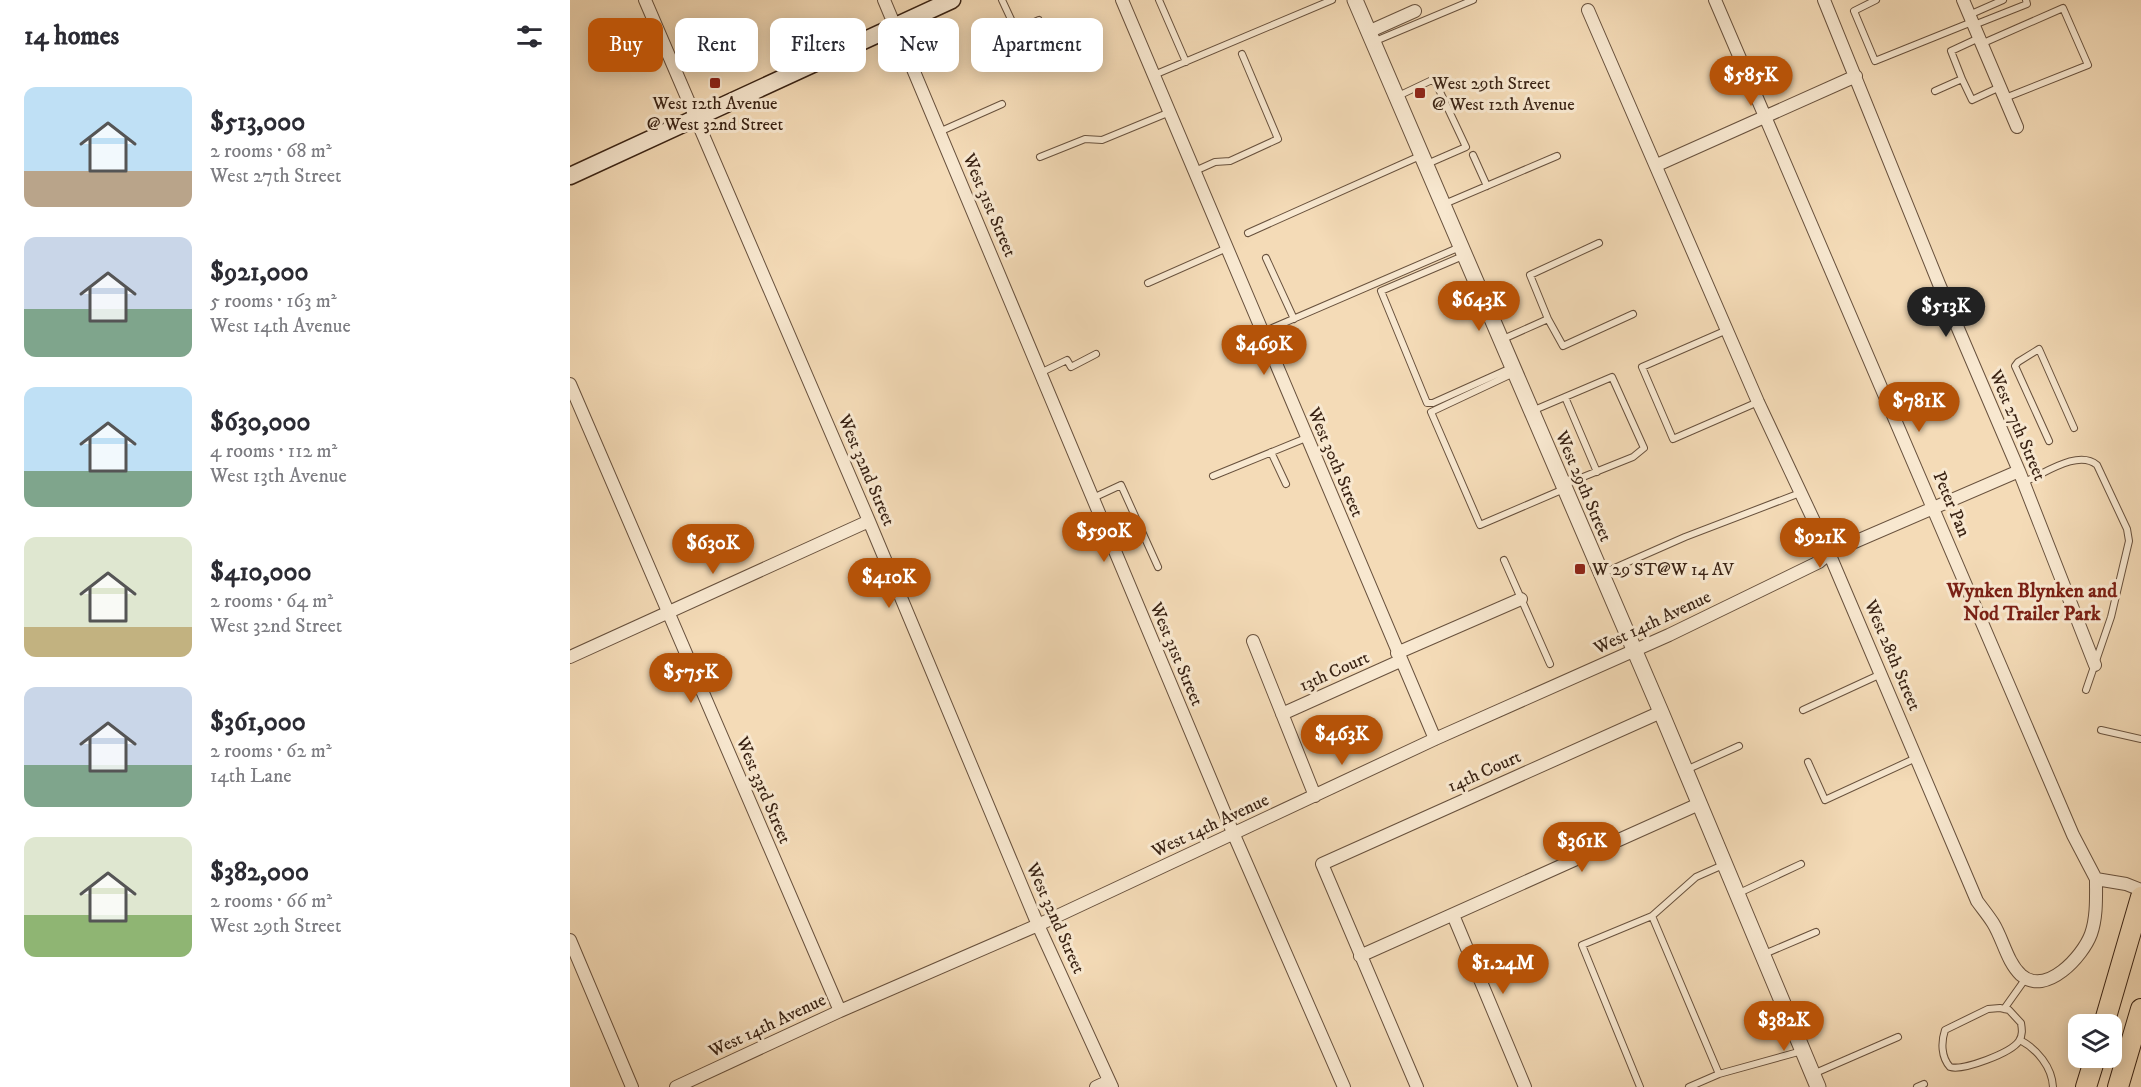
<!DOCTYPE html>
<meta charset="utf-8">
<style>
body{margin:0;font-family:"IM FELL DW Pica",serif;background:#f7f7f7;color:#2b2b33;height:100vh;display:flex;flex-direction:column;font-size:22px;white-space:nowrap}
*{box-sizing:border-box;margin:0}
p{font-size:20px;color:#7c7c81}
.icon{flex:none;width:33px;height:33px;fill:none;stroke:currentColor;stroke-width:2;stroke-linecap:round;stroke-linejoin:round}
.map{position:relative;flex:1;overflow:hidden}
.panel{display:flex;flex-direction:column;background:#fff;width:570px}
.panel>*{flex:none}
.top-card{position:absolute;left:18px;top:18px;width:570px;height:54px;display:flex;gap:12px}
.controls{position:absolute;left:1498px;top:1014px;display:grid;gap:12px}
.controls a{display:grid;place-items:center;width:54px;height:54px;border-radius:12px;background:#fff;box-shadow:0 3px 15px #0003;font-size:30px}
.price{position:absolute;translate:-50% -51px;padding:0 14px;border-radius:21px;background:#b45309;color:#fff;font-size:20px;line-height:39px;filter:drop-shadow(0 2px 3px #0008)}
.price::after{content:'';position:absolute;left:50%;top:36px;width:18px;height:14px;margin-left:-9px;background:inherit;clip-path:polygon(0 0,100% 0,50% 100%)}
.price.active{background:#222;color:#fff}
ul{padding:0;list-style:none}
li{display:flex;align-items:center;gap:18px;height:150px;padding:0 24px}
li span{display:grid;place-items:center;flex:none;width:168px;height:120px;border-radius:12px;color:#555}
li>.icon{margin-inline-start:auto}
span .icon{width:72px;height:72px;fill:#fffc;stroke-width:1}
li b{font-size:26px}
h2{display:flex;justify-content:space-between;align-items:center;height:72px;padding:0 24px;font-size:26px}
.chip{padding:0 21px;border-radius:12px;background:#fff;box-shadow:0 3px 15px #0003;font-size:21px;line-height:54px}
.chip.active{background:#b45309;color:#fff}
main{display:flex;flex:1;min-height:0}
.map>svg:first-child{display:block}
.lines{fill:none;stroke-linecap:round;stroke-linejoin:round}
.service-casing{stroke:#68513d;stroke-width:8}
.minor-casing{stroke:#68513d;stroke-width:14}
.tertiary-casing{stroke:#68513d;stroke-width:17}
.secondary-casing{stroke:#3a2314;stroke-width:19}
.trunk-casing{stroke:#3a2314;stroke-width:22}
.service{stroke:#f8e8d0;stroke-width:6}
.minor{stroke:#f8e8d0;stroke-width:12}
.tertiary{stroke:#f8e8d0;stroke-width:15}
.secondary{stroke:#f8e8d0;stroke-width:16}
.trunk{stroke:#f4dbb7;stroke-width:20}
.poi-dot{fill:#8f2418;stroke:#f8e8d0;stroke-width:2}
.labels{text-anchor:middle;stroke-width:6;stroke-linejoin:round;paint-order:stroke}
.poi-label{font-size:18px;fill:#3a2314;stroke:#f8e8d0;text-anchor:start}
.street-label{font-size:18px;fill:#3a2314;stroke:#f8e8d0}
.neighbourhood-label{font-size:20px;font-weight:bold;fill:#7a1f14;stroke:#f8e8d0}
</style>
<main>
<section class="panel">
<h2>14 homes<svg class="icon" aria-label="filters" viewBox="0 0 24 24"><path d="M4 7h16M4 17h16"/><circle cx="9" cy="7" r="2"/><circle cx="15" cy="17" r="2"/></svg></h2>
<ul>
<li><span style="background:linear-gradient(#bfe0f5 70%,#b9a48a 0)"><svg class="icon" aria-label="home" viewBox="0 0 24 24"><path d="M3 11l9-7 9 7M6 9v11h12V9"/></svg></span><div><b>$513,000</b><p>2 rooms · 68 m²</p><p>West 27th Street</p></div></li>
<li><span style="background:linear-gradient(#c9d6e8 60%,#7fa58c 0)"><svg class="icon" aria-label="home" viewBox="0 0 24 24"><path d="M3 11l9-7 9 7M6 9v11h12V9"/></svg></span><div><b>$921,000</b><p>5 rooms · 163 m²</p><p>West 14th Avenue</p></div></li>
<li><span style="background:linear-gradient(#bfe0f5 70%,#7fa58c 0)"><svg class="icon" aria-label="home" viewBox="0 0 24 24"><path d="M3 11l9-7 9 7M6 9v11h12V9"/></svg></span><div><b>$630,000</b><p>4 rooms · 112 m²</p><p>West 13th Avenue</p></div></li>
<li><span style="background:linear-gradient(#dfe7d0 75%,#c2b280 0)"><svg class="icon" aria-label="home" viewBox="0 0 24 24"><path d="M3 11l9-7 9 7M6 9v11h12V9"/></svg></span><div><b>$410,000</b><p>2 rooms · 64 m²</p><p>West 32nd Street</p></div></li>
<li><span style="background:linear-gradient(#c9d6e8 65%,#7fa58c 0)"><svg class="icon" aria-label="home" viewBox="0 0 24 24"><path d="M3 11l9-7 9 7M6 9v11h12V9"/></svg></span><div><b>$361,000</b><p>2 rooms · 62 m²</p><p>14th Lane</p></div></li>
<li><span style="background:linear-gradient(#dfe7d0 65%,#8fb573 0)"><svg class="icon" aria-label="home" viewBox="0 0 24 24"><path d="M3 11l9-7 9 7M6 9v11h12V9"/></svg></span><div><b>$382,000</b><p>2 rooms · 66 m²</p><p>West 29th Street</p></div></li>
</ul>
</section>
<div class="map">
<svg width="1571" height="1087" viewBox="0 0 1571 1087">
<rect width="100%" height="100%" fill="#f4dbb7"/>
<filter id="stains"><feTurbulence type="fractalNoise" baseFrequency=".00333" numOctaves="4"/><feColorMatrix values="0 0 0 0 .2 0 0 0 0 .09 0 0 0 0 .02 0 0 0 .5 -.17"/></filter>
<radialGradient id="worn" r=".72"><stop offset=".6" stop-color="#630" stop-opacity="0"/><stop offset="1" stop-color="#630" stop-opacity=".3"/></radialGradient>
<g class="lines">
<g class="service-casing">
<path id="service" d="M432,0L446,30
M589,0L616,62
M1306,0L1284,11L1305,61L1402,22
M1399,15L1433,0
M1404,25L1457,4L1456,0
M419,42L469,20
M803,42L903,0
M1411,44L1493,8L1518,65L1435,98
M584,75L762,0
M1392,79L1381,51L1409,38
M1365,91L1392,79L1402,100L1430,87
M826,97L864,79L896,147L857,164
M369,132L432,104
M903,155L917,186
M470,157L515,139L532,140L600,112
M625,171L645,162L660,161L708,139L672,54
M872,205L987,156
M678,233L850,156
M893,256L811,291L857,403H863L941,368
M696,258L724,319
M578,283L657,248
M978,319L960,275L1029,243
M1157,330L1072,367L1103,439L1188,402
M693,332L890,247
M931,340L978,319L993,346L1063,314
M470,373L497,360L501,367L526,354
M944,373L861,412L910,525L994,489
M995,397L1027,472
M962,411L1042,377L1074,448L1063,457L993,485
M1479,441L1445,366L1448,362L1469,349L1504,428
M701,452L716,484
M643,476L736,438
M1454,482C1474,474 1508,449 1527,465L1557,529L1559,541L1541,617L1516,690
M523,498L551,485L588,567
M934,560L980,664
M1031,574L1115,537L1230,493
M1233,710L1311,674
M1531,730L1571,739
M1238,762L1255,800L1346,758
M1116,770L1169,746
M1167,894L1231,864
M1082,916L1149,1074
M1192,955L1246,932
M1430,1008L1439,1010L1451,1023C1452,1029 1453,1035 1449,1041C1441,1053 1393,1071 1380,1067C1371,1057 1371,1042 1375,1030L1418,1009Z
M1434,1009L1456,978
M1450,1040C1467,1049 1482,1067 1483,1087
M1243,1074L1328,1037
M1070,1087L1012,945L1082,916L1126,877L1153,865
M1119,1087L1149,1074L1232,1051
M1347,1087L1354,1084"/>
</g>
<g class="minor-casing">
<path id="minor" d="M75,0L299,521L468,925L542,1087
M314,0L664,835L774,1087
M552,0L865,739
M1145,0L1503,835L1526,879
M1254,0L1369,284L1449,471L1525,665
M1393,0L1447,127
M1018,10L1188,402L1259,553L1407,901C1412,908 1418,915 1423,923C1433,939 1437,962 1451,975C1476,997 1513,956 1521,934C1527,917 1526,897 1526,879
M798,32L845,11
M1087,165L1286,76
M0,384L270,1011
M683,641L745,796
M827,653L951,599
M0,657L299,521
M712,714L830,661
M1526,879L1556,884L1571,890
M883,915L955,1087
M0,940L62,1087
M790,956L1129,804
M106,1087L270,1011L468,925L865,739L1099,635L1249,562L1259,553L1449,471
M526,1087L539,1081
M847,1087L752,864L1091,712"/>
</g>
<g class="tertiary-casing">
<path id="tertiary" d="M785,0L1091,712L1248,1087"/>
</g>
<g class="secondary-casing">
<path id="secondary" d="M0,176L382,0"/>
</g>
<g class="trunk-casing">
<path id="trunk" d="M1534,1024L1571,897
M1516,1087L1525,1058
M1548,1087L1571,1009"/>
</g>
<use href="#service" class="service"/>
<use href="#minor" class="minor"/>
<use href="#tertiary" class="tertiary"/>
<use href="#secondary" class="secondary"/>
<use href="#trunk" class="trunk"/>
</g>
<g class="poi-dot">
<rect x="139" y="77" width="12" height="12" rx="3"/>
<rect x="844" y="87" width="12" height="12" rx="3"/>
<rect x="1004" y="563" width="12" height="12" rx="3"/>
</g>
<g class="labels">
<g class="poi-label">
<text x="862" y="89">West 29th Street<tspan x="862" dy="21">@ West 12th Avenue</tspan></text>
<text x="145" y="109" text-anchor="middle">West 12th Avenue<tspan x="145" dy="21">@ West 32nd Street</tspan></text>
<text x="1022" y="575">W 29 ST@W 14 AV</text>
</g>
<g class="street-label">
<text transform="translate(420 205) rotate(67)" y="6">West 31st Street</text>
<text transform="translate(1448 425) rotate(67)" y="6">West 27th Street</text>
<text transform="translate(766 462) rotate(67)" y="6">West 30th Street</text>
<text transform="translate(297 470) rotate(67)" y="6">West 32nd Street</text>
<text transform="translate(1014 486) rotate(67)" y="6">West 29th Street</text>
<text transform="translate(1382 504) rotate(67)" y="6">Peter Pan</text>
<text transform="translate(1082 622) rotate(-25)" y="6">West 14th Avenue</text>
<text transform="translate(607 654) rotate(67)" y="6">West 31st Street</text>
<text transform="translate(1323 655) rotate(67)" y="6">West 28th Street</text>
<text transform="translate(764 671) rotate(-24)" y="6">13th Court</text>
<text transform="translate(914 771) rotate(-24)" y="6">14th Court</text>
<text transform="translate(194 790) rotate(67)" y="6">West 33rd Street</text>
<text transform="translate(640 825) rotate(-25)" y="6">West 14th Avenue</text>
<text transform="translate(486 918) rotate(66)" y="6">West 32nd Street</text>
<text transform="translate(197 1025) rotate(-25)" y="6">West 14th Avenue</text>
</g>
<g class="neighbourhood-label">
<text x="1462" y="597">Wynken Blynken and<tspan x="1462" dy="23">Nod Trailer Park</tspan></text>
</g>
</g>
<rect width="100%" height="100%" filter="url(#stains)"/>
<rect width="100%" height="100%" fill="url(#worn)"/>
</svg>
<div class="controls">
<a><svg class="icon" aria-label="layers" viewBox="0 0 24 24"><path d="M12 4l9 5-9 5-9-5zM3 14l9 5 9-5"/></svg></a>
</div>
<b class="price" style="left:1181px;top:107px">$585K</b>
<b class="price" style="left:909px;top:332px">$643K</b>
<b class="price active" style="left:1376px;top:338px">$513K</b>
<b class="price" style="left:694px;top:376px">$469K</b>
<b class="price" style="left:1349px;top:433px">$781K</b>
<b class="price" style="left:534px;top:563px">$590K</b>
<b class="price" style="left:1250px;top:569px">$921K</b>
<b class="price" style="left:143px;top:575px">$630K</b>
<b class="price" style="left:319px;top:609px">$410K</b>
<b class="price" style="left:121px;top:704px">$575K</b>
<b class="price" style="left:772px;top:766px">$463K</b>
<b class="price" style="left:1012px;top:873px">$361K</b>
<b class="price" style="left:933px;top:995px">$1.24M</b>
<b class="price" style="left:1214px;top:1052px">$382K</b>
<div class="top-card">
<a class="chip active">Buy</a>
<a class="chip">Rent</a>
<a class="chip">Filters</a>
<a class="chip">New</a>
<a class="chip">Apartment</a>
</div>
</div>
</main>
